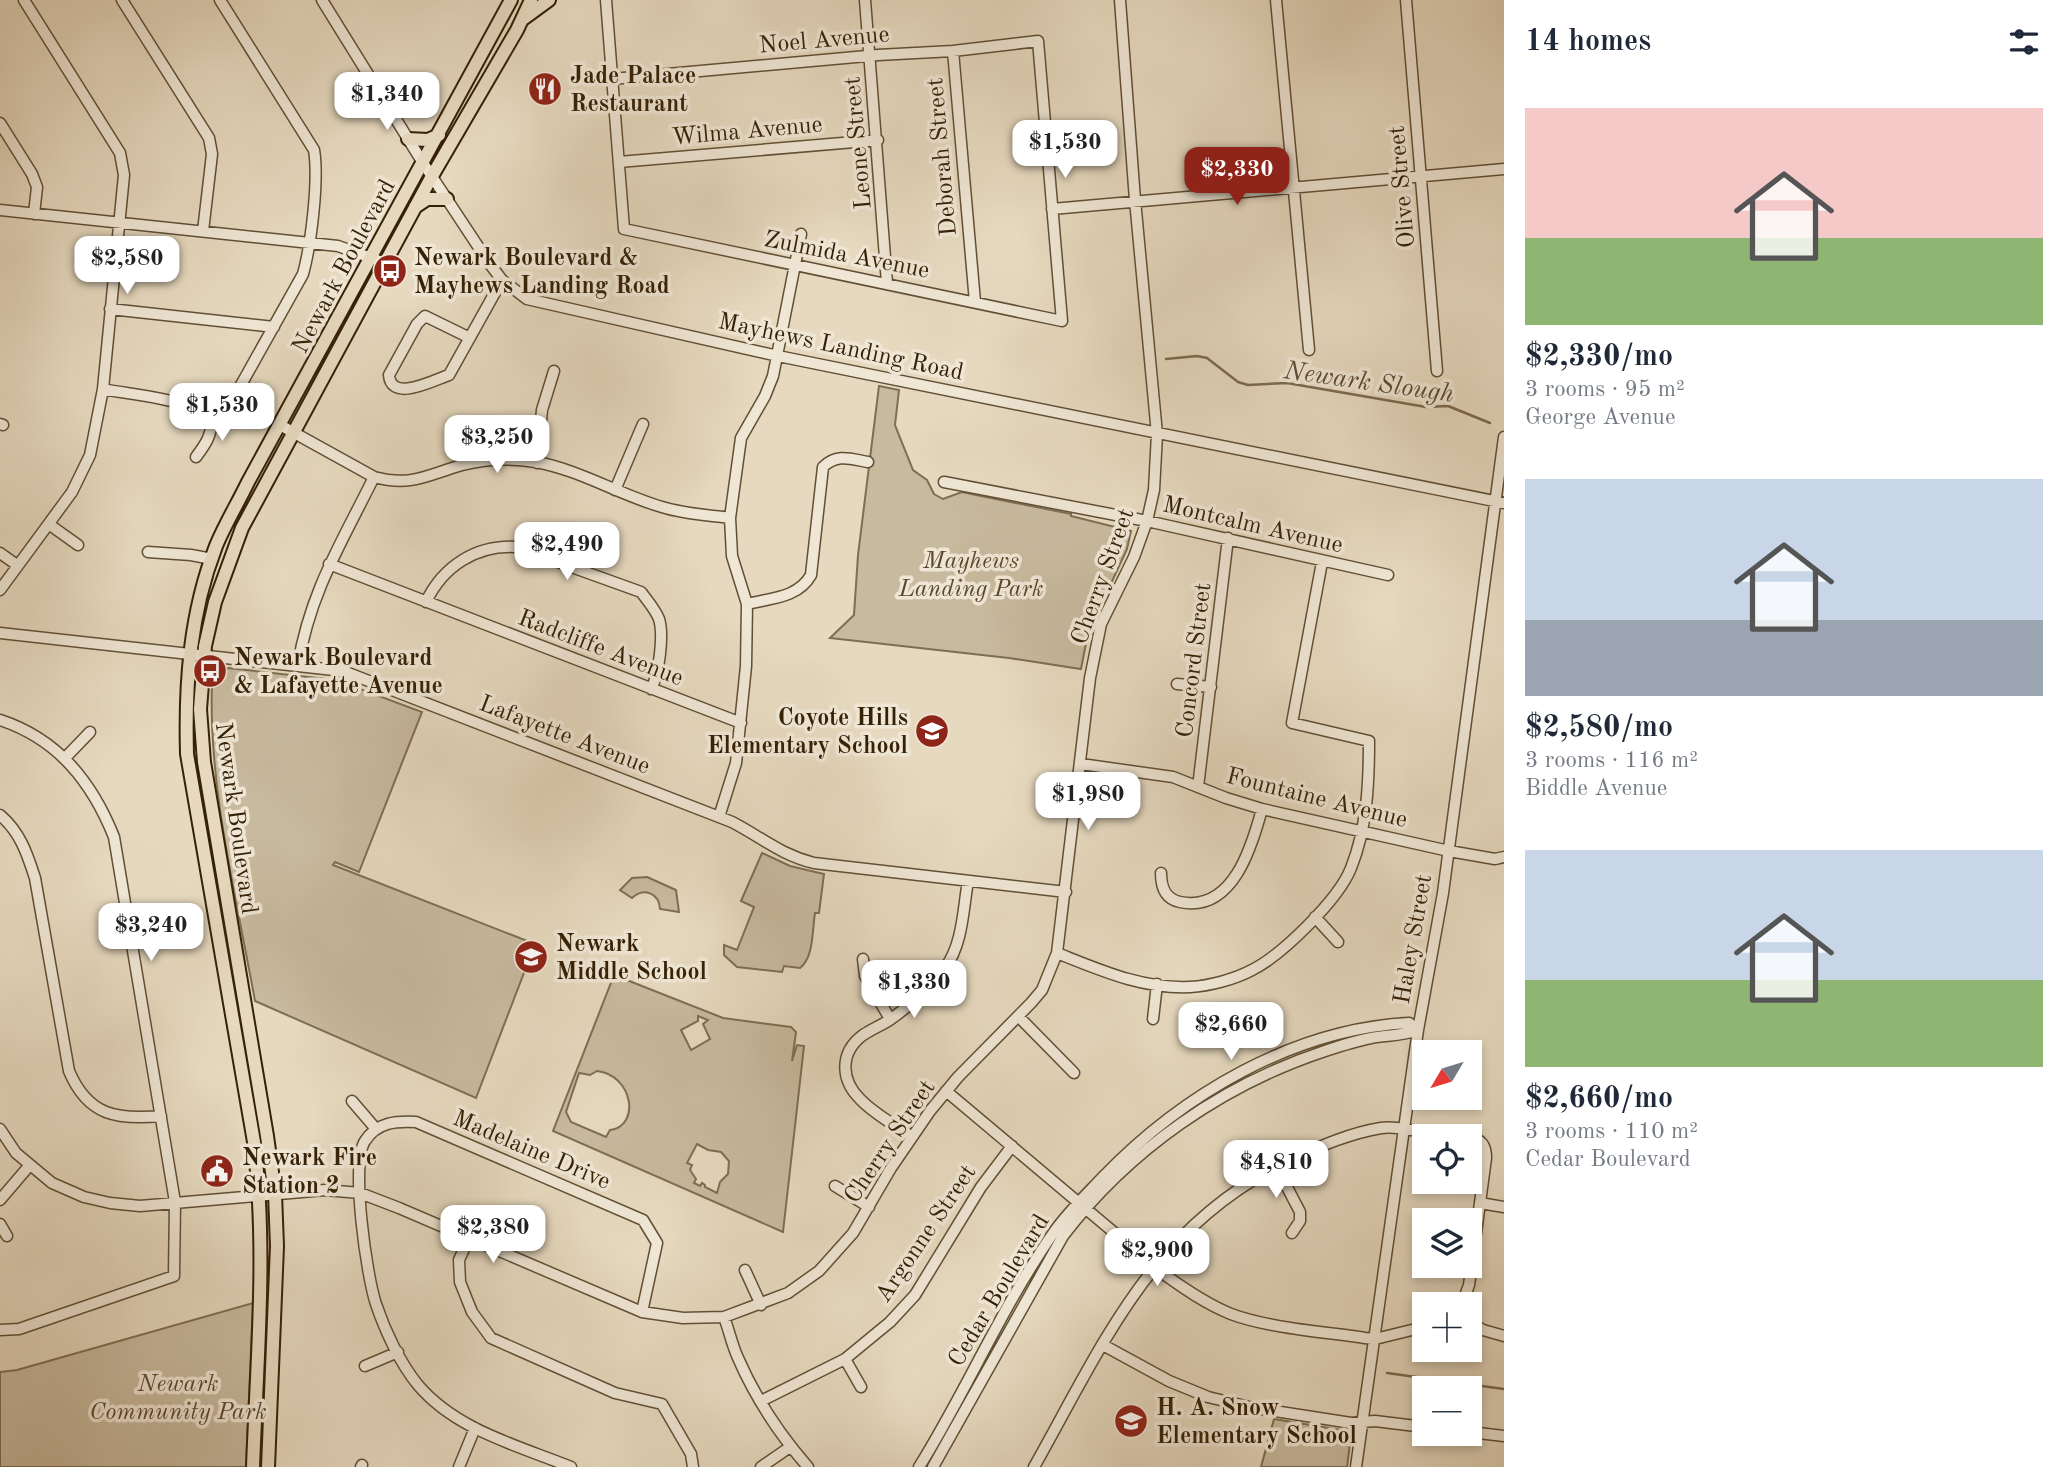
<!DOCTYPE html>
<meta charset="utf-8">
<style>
body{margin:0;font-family:"Old Standard TT",serif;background:#f2f2f3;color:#1f2937;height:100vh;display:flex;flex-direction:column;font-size:26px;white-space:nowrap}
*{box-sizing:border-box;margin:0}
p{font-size:23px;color:#747a83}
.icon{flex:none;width:38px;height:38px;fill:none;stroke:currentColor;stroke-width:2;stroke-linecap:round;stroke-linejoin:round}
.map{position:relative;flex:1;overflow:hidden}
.details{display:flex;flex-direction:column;background:#fff;width:560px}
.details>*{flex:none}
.needle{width:46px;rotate:232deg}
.buttons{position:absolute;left:1412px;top:1040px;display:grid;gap:14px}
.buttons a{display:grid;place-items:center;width:70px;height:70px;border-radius:0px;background:#fff;box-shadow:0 4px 10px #0003;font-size:35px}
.price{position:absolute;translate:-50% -60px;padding:0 16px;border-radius:14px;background:#fff;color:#222;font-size:23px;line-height:46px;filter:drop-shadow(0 2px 4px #0008)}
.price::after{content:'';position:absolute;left:50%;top:42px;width:21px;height:16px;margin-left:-10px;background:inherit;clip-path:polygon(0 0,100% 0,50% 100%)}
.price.selected{background:#8f2418;color:#fff}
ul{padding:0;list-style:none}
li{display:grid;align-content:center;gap:14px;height:371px;padding:0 21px}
li span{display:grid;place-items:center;height:217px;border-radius:0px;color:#555}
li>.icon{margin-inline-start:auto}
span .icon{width:126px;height:126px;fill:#fffc;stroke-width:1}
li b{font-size:30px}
h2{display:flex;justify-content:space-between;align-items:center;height:84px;padding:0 21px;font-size:30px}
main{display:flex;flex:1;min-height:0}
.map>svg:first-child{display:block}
.green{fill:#c8ba9f;stroke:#7e6e52;stroke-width:2;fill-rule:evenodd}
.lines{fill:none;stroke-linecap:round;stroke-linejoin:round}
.stream{stroke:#7b6a4f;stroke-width:2.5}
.minor-casing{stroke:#614f34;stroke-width:13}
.major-casing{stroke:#352105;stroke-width:16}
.minor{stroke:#efe6d5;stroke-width:10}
.major{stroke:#e6d9bf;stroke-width:12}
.labels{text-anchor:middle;stroke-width:7;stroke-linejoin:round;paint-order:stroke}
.street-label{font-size:24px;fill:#352105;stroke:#efe6d5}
.poi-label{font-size:24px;font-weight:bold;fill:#352105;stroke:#efe6d5;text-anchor:start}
.park-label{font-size:24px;font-style:italic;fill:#5a472c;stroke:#efe6d5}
.water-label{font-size:26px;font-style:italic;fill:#5e4b30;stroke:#efe6d5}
</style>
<main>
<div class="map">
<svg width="1504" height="1467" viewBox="0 0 1504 1467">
<rect width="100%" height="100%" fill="#e6d9bf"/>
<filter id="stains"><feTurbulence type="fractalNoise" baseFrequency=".00286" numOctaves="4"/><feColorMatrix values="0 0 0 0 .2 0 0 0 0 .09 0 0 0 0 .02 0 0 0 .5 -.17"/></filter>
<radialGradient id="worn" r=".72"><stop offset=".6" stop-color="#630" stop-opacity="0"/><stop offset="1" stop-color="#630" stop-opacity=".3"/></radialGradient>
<path class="green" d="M879,386L899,390L895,425L913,470L927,480L934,494L943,499L962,492L976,495L1071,514V516L1131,531L1127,549L1088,633L1081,669L1009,658L830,638L854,615L858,555Z
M228,668L336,680L422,712L359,872L335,862L333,865L535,944L476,1098L255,1001C236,895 208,788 212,681Z
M762,853L790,866L824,874L819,913H815C812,931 814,957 800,968L784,966L782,972L737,967L724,955V945L737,950L754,907L741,901Z
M647,877L676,890L679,912L660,909C659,893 644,887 632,898L620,890L632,878Z
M614,975L723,1018L791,1027L796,1032L792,1061L797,1045L804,1046L783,1232L553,1131ZM698,1016L708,1020L703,1024L710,1039L691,1050L681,1030L698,1021ZM597,1071C633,1075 641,1126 610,1130L606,1137L571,1122L566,1112L579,1073L590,1075ZM697,1144L708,1150L721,1152L729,1161L728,1174L720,1182L717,1193L705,1187V1185L702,1183L700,1186L694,1183L696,1179L690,1170L692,1165L687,1163Z
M253,1303L246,1467H0V1372L17,1370Z
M1274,1419L1347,1431L1351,1435L1347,1467H1261Z"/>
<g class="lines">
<path class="stream" d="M1166,359L1197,356L1207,358L1238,382L1248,385L1287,383L1426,407L1448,406L1490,423
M1387,1373L1504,1389"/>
<g class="minor-casing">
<path id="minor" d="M122,0L209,138L212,154L203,231
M322,0L423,163L489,263L502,280L527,299L778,356L1504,503
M606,0L624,229L1062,321L1038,41L953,51L878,55L612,79
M865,0L887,283
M1276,0L1309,350
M1406,0L1437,371
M953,51L975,302
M0,123L32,174L37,187L34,214
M619,162L878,140
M1052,209L1504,169
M0,210L338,246L385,263
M110,309L274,327
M470,338L425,316L417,324L389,375C391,403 434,380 449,375L502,280
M103,389C138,396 182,397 211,419
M211,419L227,410L303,274C311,245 319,180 314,150L220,0
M0,424L3,425
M280,425L374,477C412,487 427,475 462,465C486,459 512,458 536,462C580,470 620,495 662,507C684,514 707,515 730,518
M196,457C205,445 213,434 211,419
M537,463L542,410L554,371
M944,482L1147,521L1388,575
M615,490L643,424
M50,525L78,545
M148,552L191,555L212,559
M0,553L17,565
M329,564L741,723
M0,590L72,492L90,455L103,389L124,175L120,153L24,0
M426,602C443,566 476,545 516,547L641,592C647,600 655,609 659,619C664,635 659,675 651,689
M747,604C771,598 798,598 811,575L823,467C837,453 851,459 868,462
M0,633L343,671L732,822C761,837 781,855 814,863L1066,892
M298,665C310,592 342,542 374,477
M1177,684L1211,687
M0,720C58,739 92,782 114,837L175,1202L174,1276L19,1329L0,1330
M65,758L90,732
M1081,764L1173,777L1226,798L1262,809L1449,851L1495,859L1504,857
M1198,787L1228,538
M0,815C20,832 27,853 35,878L69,1071C88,1116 117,1120 161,1116
M719,817L736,763L746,666L747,604L732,556L730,518L741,438L765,396L773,376L801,234
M1161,873C1161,887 1165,899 1180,902C1233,913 1252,846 1262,809
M1315,917L1338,942
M1057,953C1100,970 1142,989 1190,987C1210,986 1235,979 1252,970C1282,955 1339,899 1351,868C1367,828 1369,784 1369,741L1292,723L1322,562
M863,959L865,976L890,1019
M1019,1017L1074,1073
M1153,1019L1157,984
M946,1091L1161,1272C1183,1288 1206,1304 1231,1314C1268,1328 1326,1332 1365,1338L1375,1339L1424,1327
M352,1101L376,1129
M0,1129L16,1153L52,1183L84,1197L110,1203L140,1206L325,1190L360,1193L399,1208L642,1312L683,1318L724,1317L788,1293L819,1271L853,1233L891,1168L930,1111L958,1077L1031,1003L1042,990L1057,953L1090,678L1101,624L1134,557L1147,521L1154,490L1157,434L1135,200L1120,0
M912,1137C895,1125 874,1114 860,1099C840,1079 840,1052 863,1035C872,1029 882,1025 891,1019C908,1007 934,985 945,968C963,944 963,909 968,881
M1276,1166L1300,1212V1221L1292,1233
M835,1186L869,1207
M0,1200L29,1166
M1480,1203L1504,1207
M0,1224L7,1236
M469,1238L459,1260L460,1282L472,1312L491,1338L615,1393L662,1404L691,1454L693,1467
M745,1270L761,1305
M724,1317C729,1330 732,1345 738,1358C755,1397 780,1435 808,1467
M1470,1322L1483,1330L1504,1336
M1103,1345L1169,1381L1208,1397L1249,1407L1351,1423L1375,1421L1424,1427
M845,1359L861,1387
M365,1366L398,1352
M761,1401L845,1359L890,1322L915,1295L981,1187L1012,1146
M1470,1432L1504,1436
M361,1467L362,1465
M459,1467L475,1428
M571,1467C519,1446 456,1430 418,1385C400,1363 385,1331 376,1304C367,1278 350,1163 365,1141C377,1122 396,1121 416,1122L643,1220L657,1243L642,1312
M761,1467L790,1447
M919,1467C967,1390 1002,1306 1054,1232C1068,1212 1086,1195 1103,1177C1182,1095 1293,1029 1409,1023L1418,1030
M933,1467L1063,1236C1129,1150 1222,1085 1325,1051C1340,1046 1355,1041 1371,1038C1387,1035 1402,1036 1418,1030
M1034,1467C1106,1339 1154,1222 1296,1157C1323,1145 1351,1133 1381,1128C1393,1126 1406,1129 1418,1131C1435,1133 1453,1134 1471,1136C1482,1141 1486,1145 1486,1158L1469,1285L1462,1304
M1356,1467L1418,1030L1443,893L1504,437"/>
</g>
<g class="major-casing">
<path id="major" d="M523,19L549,0
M408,139L428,140L439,135
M415,207L427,199H447
M253,1467C257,1359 267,1250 254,1142L187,754C185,683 190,613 216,546C225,524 238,503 248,482L511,0
M268,1467L277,1246L275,1194L267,1136L204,762L200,709L205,646L215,602L242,528L432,176L517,30L531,0"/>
</g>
<use href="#minor" class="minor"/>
<use href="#major" class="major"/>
</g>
<defs>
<g id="restaurant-disc" transform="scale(1.75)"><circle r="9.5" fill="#8f2418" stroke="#efe6d5"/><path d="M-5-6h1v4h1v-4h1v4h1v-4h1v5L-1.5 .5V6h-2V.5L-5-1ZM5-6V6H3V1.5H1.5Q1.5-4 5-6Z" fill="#fff"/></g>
<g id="bus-disc" transform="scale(1.75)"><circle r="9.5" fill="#8f2418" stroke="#efe6d5"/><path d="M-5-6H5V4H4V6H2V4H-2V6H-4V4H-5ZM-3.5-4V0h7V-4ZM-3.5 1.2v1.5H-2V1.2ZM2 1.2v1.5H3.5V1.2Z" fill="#fff"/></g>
<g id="school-disc" transform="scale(1.75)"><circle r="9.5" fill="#8f2418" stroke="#efe6d5"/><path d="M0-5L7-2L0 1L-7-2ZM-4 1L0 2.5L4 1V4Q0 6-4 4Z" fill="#fff"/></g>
<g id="civic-disc" transform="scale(1.75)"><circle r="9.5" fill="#8f2418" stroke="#efe6d5"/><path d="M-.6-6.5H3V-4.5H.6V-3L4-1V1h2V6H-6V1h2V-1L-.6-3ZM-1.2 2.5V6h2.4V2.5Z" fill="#fff"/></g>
</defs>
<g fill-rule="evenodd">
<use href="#restaurant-disc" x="545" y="89"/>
<use href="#bus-disc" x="390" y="271"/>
<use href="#bus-disc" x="210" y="671"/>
<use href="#school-disc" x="932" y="731"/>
<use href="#school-disc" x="531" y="957"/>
<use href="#civic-disc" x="217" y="1171"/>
<use href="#school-disc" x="1131" y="1421"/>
</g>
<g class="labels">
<g class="street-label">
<text transform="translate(824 39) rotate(-5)" y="8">Noel Avenue</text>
<text transform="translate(747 130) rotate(-5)" y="8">Wilma Avenue</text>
<text transform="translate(857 143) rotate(-95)" y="8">Leone Street</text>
<text transform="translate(941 157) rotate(-95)" y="8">Deborah Street</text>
<text transform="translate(1401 187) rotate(-95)" y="8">Olive Street</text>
<text transform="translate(847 254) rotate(11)" y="8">Zulmida Avenue</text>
<text transform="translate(343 266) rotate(-62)" y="8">Newark Boulevard</text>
<text transform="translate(841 346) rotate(12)" y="8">Mayhews Landing Road</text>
<text transform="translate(1253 524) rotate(13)" y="8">Montcalm Avenue</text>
<text transform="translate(1102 576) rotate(-70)" y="8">Cherry Street</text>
<text transform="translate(601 647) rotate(21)" y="8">Radcliffe Avenue</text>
<text transform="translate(1193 660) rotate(-83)" y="8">Concord Street</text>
<text transform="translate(565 734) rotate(21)" y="8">Lafayette Avenue</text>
<text transform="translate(1317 797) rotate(14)" y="8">Fountaine Avenue</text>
<text transform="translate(237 818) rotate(82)" y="8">Newark Boulevard</text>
<text transform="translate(1412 939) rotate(-80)" y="8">Haley Street</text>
<text transform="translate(889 1141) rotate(-56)" y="8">Cherry Street</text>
<text transform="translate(532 1149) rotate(23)" y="8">Madelaine Drive</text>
<text transform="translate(925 1233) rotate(-56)" y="8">Argonne Street</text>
<text transform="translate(998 1290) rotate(-59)" y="8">Cedar Boulevard</text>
</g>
<g class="poi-label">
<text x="570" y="83">Jade Palace<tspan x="570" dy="28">Restaurant</tspan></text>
<text x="414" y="265">Newark Boulevard &amp;<tspan x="414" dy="28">Mayhews Landing Road</tspan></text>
<text x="234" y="665">Newark Boulevard<tspan x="234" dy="28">&amp; Lafayette Avenue</tspan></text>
<text x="908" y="725" text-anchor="end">Coyote Hills<tspan x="908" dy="28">Elementary School</tspan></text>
<text x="556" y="951">Newark<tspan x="556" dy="28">Middle School</tspan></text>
<text x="242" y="1165">Newark Fire<tspan x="242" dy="28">Station 2</tspan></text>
<text x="1156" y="1415">H. A. Snow<tspan x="1156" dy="28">Elementary School</tspan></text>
</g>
<g class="park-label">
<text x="971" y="568">Mayhews<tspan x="971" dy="28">Landing Park</tspan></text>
<text x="178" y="1391">Newark<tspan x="178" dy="28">Community Park</tspan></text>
</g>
<g class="water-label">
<text transform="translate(1369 381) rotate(8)" y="9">Newark Slough</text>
</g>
</g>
<rect width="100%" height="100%" filter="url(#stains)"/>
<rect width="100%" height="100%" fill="url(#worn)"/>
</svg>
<div class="buttons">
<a><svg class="needle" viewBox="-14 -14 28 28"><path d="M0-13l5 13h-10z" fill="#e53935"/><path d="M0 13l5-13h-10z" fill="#747a83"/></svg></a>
<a><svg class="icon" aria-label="locate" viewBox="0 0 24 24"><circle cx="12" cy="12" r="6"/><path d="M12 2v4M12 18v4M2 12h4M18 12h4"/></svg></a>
<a><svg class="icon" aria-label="layers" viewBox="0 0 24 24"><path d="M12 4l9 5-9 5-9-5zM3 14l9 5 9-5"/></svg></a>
<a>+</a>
<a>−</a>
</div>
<b class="price" style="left:387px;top:132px">$1,340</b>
<b class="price" style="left:1065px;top:180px">$1,530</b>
<b class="price selected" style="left:1237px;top:207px">$2,330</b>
<b class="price" style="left:127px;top:296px">$2,580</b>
<b class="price" style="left:222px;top:443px">$1,530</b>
<b class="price" style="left:497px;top:475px">$3,250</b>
<b class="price" style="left:567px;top:582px">$2,490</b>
<b class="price" style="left:1088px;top:832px">$1,980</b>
<b class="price" style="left:151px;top:963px">$3,240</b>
<b class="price" style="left:914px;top:1020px">$1,330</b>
<b class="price" style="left:1231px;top:1062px">$2,660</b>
<b class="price" style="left:1276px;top:1200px">$4,810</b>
<b class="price" style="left:493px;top:1265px">$2,380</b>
<b class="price" style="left:1157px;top:1288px">$2,900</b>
</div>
<section class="details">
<h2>14 homes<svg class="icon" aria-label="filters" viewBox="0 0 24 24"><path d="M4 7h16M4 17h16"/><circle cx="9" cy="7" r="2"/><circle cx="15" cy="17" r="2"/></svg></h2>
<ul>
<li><span style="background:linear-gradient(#f6c9c9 60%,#8fb573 0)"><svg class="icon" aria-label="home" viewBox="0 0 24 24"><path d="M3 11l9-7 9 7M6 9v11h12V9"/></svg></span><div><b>$2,330/mo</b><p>3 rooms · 95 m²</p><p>George Avenue</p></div></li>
<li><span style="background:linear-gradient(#c9d6e8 65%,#9aa5b1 0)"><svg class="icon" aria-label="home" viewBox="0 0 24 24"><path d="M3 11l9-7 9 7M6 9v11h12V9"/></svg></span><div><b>$2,580/mo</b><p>3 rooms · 116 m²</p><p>Biddle Avenue</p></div></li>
<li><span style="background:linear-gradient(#c9d6e8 60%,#8fb573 0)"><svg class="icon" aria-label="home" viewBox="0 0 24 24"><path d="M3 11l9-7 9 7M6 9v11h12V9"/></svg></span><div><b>$2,660/mo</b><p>3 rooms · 110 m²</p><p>Cedar Boulevard</p></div></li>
</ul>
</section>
</main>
